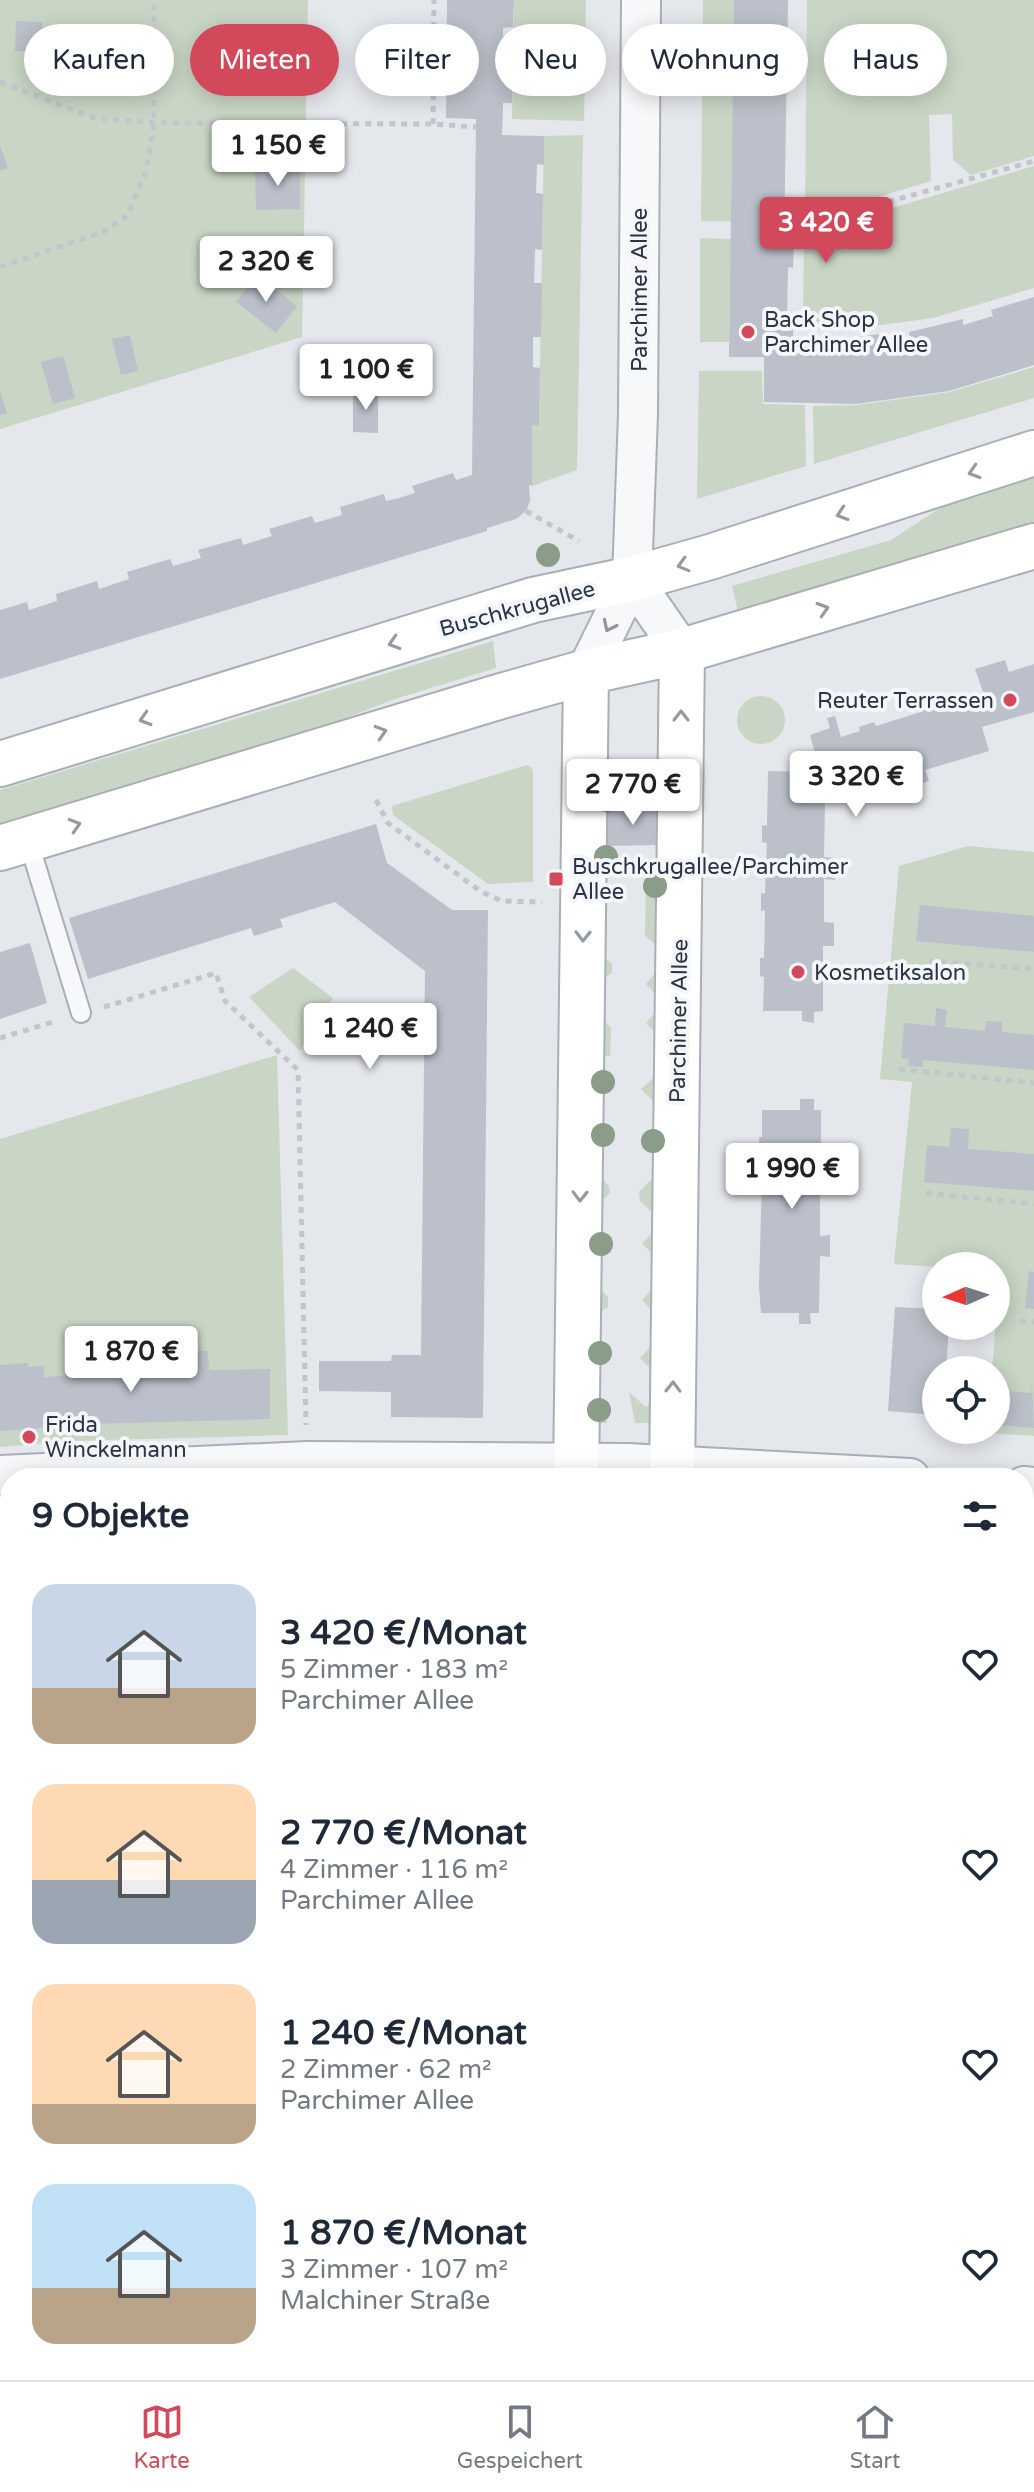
<!DOCTYPE html>
<html lang="de">
<meta charset="utf-8">
<style>
body{margin:0;font-family:"Varela Round",sans-serif;background:#f6f6f7;color:#1f2937;height:100vh;display:flex;flex-direction:column;font-size:30px;white-space:nowrap}
*{box-sizing:border-box;margin:0}
p{font-size:26px;color:#747a83}
.icon{flex:none;width:44px;height:44px;fill:none;stroke:currentColor;stroke-width:2;stroke-linecap:round;stroke-linejoin:round}
.map{position:relative;flex:1;overflow:hidden}
.details{position:absolute;left:0px;top:1468px;width:1034px;height:912px;display:flex;flex-direction:column;background:#fff;border-radius:32px 32px 0 0;box-shadow:0 4px 20px #0003}
.details>*{flex:none}
.guide{position:absolute;left:24px;top:24px;width:986px;height:72px;display:flex;gap:16px}
.needle{width:52px;rotate:267deg}
.buttons{position:absolute;left:922px;top:1252px;display:grid;gap:16px}
.buttons a{display:grid;place-items:center;width:88px;height:88px;border-radius:50%;background:#fff;box-shadow:0 4px 20px #0003;font-size:40px}
.price{position:absolute;translate:-50% -68px;padding:0 18px;border-radius:8px;background:#fff;color:#222;font-size:26px;line-height:52px;filter:drop-shadow(0 2px 4px #0008)}
.price::after{content:'';position:absolute;left:50%;top:48px;width:24px;height:18px;margin-left:-12px;background:inherit;clip-path:polygon(0 0,100% 0,50% 100%)}
.price.on{background:#d1495b;color:#fff}
ul{padding:0;list-style:none}
li{display:flex;align-items:center;gap:24px;height:200px;padding:0 32px}
li span{display:grid;place-items:center;flex:none;width:224px;height:160px;border-radius:24px;color:#555}
li>.icon{margin-inline-start:auto}
span .icon{width:96px;height:96px;fill:#fffc;stroke-width:1}
li b{font-size:34px}
h2{display:flex;justify-content:space-between;align-items:center;height:96px;padding:0 32px;font-size:34px}
.chip{padding:0 28px;border-radius:36px;background:#fff;box-shadow:0 4px 20px #0003;font-size:28px;line-height:72px}
.chip.on{background:#d1495b;color:#fff}
.dock{display:flex;justify-content:space-around;align-items:center;height:112px;border-top:2px solid #e0e1e3;background:#fff;font-size:22px;color:#747a83}
.dock a{display:grid;justify-items:center;gap:4px}
.dock .on{color:#d1495b}
.map>svg:first-child{display:block}
.built{fill:#d2d6de}
.green{fill:#c9d6c5}
.building{fill:#bbc0ca}
.lines{fill:none;stroke-linecap:round;stroke-linejoin:round}
.lane-casing{stroke:#a9aeb7;stroke-width:22}
.street-casing{stroke:#a9aeb7;stroke-width:42}
.secondary-casing{stroke:#a9aeb7;stroke-width:48}
.path{stroke:#c2c5cb;stroke-width:5;stroke-dasharray:6 6;stroke-linecap:butt}
.lane{stroke:#f7f8fa;stroke-width:18}
.street{stroke:#f7f8fa;stroke-width:38}
.secondary{stroke:#fff;stroke-width:44}
.tree{fill:#899d89}
.oneway{stroke:#959aa2}
.oneway2{stroke:#9196a0}
.poi-dot{fill:#d1495b;stroke:#f4f6f9;stroke-width:3}
.labels{text-anchor:middle;stroke-width:8;stroke-linejoin:round;paint-order:stroke}
.street-label{font-size:22px;fill:#2b3445;stroke:#f4f6f9}
.poi-label{font-size:22px;fill:#2b3445;stroke:#f4f6f9;text-anchor:start}
</style>
<div class="map">
<svg width="1034" height="2380" viewBox="0 0 1034 2380">
<rect width="100%" height="100%" fill="#e4e7ec"/>
<path class="built" d="M586,2370H642L645,2380H594Z"/>
<path class="green" d="M0,0H308L302,337L0,429Z
M514,0H586L584,121L512,119Z
M703,0H734L731,221H701Z
M807,0H1034V156L971,175L953,160L952,114L929,115L931,181L805,219Z
M583,135L577,470L532,486V425L539,424L544,136Z
M1034,166V288L933,318L851,329H803L804,234Z
M700,238L731,239L729,342H700Z
M1034,367V398L814,464L813,406L857,405L950,392Z
M699,371H762L763,404L805,405L806,466L697,499Z
M1034,478V522L738,612L732,586L891,540L937,510L958,501Z
M493,641L496,668L392,700L248,757L0,834V790Z
M737 720a24 24 0 1 1 48 0a24 24 0 1 1-48 0Z
M527,765L531,767L533,771V882L488,884L393,815L392,806Z
M968,846L1034,852V1436L987,1433L988,1430H996V1370H992L1000,1273L996,1272V1266L936,1267L894,1264L912,1082L880,1079L899,866Z
M668,854L659,1037L646,1023L660,1007L659,998L646,984L660,967V948L645,936L646,875Z
M601,954L612,964V973L601,980V1017L611,1028L610,1056H594Z
M293,968L333,998L300,1051L249,997Z
M277,1055L288,1435L71,1441L0,1447V1139Z
M594,1071L611,1072L610,1087L600,1093V1121L610,1131V1137L600,1147L599,1176L609,1186L610,1193L599,1203V1232L608,1242L609,1249L598,1259V1286L608,1297V1307L598,1313V1341L607,1352L608,1359L597,1370V1396L607,1411V1423H590Z
M654,1077H665L662,1423H635L629,1392L646,1407L657,1396V1375L640,1358L656,1341L657,1316L642,1300L658,1283V1260L642,1243L658,1228V1218L640,1201L639,1192L659,1172L658,1158L642,1141L658,1125L659,1107L641,1089Z
M10,1499V1895H0V1500Z
M1024,1605L1034,1606V1744H1024Z
M1024,1757H1034V1808L1024,1807Z
M1024,1816L1034,1817V2024H1024Z
M1024,2034L1034,2035V2093L1024,2092Z
M10,2095V2287L0,2286V2096Z
M1024,2123L1034,2124V2380H810V2370H1024Z"/>
<path class="building" d="M447,0H514L513,27L503,28V58L513,59L512,103H503L502,135L544,136V165L537,164L536,193L543,194L542,250L535,249L534,283H542L541,337H533V367L540,368L539,425H532V486L529,485L530,501L526,511L516,519L487,528V531L0,679V610L27,602L29,610L57,601L56,594L97,581L99,589L129,579L127,572L170,559L173,566L201,558L198,550L241,538L243,545L272,536L269,529L312,516L315,523L342,515L340,507L384,494L386,501L399,498L415,493L412,486L453,473L456,480L472,475L476,119L446,118Z
M734,0H788L784,239H794L793,268L788,267L787,319L793,320V344H826L825,338H851L879,334L880,341L910,337L909,332L963,319V325L993,316L991,310L1034,297V365L949,391L856,404L764,402V357H729Z
M16,21L42,22L41,51H15Z
M285,43L286,76L249,77V44Z
M0,146L8,168L0,171Z
M300,166V209L256,210L255,167Z
M257,275L297,306L276,333L236,302Z
M130,335L138,371L121,375L112,339Z
M63,356L75,398L53,404L41,362Z
M0,391L7,413L0,415Z
M353,392L378,393V433L353,432Z
M1005,660L1009,672L1034,664V712L982,727L989,751L925,770L929,781L909,788L906,776L825,801L824,857L835,858V880L824,879V922L834,923V946H823V1011L814,1012V1023L802,1021V1011H763L764,977L760,976V958H764L765,910L761,911V893L765,894L767,843L762,842V825L767,826L768,771L803,772L819,767L810,735L830,728L827,718L835,716L841,737L860,731L859,727L874,722L876,726L921,712L919,708L937,702L940,706L983,692L975,669Z
M659,808L660,845L607,846V809Z
M376,824L387,863L452,910H488L483,1418L391,1417V1392L319,1391V1361H391L392,1355H421L425,971L335,902L280,919L283,927L254,936L251,928L88,979L69,918Z
M920,905L1034,916V952L916,941Z
M30,943L47,1003L0,1019V952Z
M936,1008L947,1010L945,1027L985,1031L986,1021L1002,1022V1032L1034,1035V1070L923,1060V1067L908,1066L909,1059L901,1058L904,1023L935,1026Z
M800,1099H814V1110H821V1169H831V1189L820,1188V1236L830,1235V1257L820,1256L819,1313H810L811,1324H799V1313H761L759,1286L762,1177L759,1137H762V1110H800Z
M951,1128L969,1129L968,1149L1034,1154V1191L924,1182L927,1145L949,1147Z
M1029,1271L1034,1272V1309L1025,1308Z
M895,1307L936,1309V1326H949L946,1370H936V1415L888,1411Z
M118,1351L119,1373L178,1371L179,1351H208L209,1370L270,1369V1419L91,1424L0,1431V1365L27,1363L28,1367L44,1366V1377L88,1374L87,1352Z
M1032,1385L1034,1428L996,1425V1390L1031,1393Z
M10,1541V1592L0,1594V1543Z
M1024,1555L1034,1556V1606L1024,1605Z
M1024,1852L1034,1853V1905L1024,1904Z
M0,1895H10V1944L0,1945Z
M0,2048H10V2095L0,2096Z
M1024,2141L1034,2142V2196L1024,2195Z
M412,2370H472L471,2380H411Z"/>
<g class="lines">
<g class="lane-casing">
<path id="lane" d="M28,840L81,1013"/>
</g>
<g class="street-casing">
<path id="street" d="M632,579L682,651
M586,672L632,579L638,414L641,0
M0,1475L307,1461L627,1463L910,1478
M1024,1486L1034,1487
M0,1989H10"/>
</g>
<g class="secondary-casing">
<path id="secondary" d="M0,764L533,600L632,579L710,557L1034,453
M0,848L498,697L586,672L682,651L1034,546
M576,1478L586,672
M672,1478L682,651
M565,2380V2370
M662,2380V2370"/>
</g>
<path class="path" d="M0,82L94,118L154,123L433,124L476,127
M433,124L434,0
M784,231L1034,161
M0,267L103,232L127,216L146,172L154,123V0
M526,511L579,541
M376,800L388,823L480,891L502,901L542,902
M929,961L1034,969
M104,1007L216,973L225,1001L298,1070L306,1425
M0,1038L56,1021
M899,1069L1034,1083
M926,1193L1034,1204
M1020,1321L1034,1322
M0,1744L10,1743
M1024,1753H1034
M1024,1811L1034,1812
M1024,2027L1034,2028
M1024,2117L1034,2118
M1024,2336L1034,2337
M706,2377L791,2373L792,2370
M323,2380L324,2370"/>
<use href="#lane" class="lane"/>
<use href="#street" class="street"/>
<use href="#secondary" class="secondary"/>
</g>
<g class="tree">
<circle cx="548" cy="555" r="12"/>
<circle cx="607" cy="800" r="12"/>
<circle cx="606" cy="857" r="12"/>
<circle cx="655" cy="886" r="12"/>
<circle cx="603" cy="1082" r="12"/>
<circle cx="603" cy="1135" r="12"/>
<circle cx="653" cy="1141" r="12"/>
<circle cx="601" cy="1244" r="12"/>
<circle cx="600" cy="1353" r="12"/>
<circle cx="599" cy="1410" r="12"/>
</g>
<defs><path id="oneway-chevron" d="M-2-3.5L2.5 0L-2 3.5" fill="none" stroke-width="1.6" stroke-linecap="round" stroke-linejoin="round" transform="scale(2)"/></defs>
<g class="oneway">
<use href="#oneway-chevron" transform="translate(974 472) rotate(163)"/>
<use href="#oneway-chevron" transform="translate(842 514) rotate(162)"/>
<use href="#oneway-chevron" transform="translate(683 565) rotate(164)"/>
<use href="#oneway-chevron" transform="translate(823 609) rotate(-17)"/>
<use href="#oneway-chevron" transform="translate(394 643) rotate(163)"/>
<use href="#oneway-chevron" transform="translate(681 716) rotate(-90)"/>
<use href="#oneway-chevron" transform="translate(145 719) rotate(163)"/>
<use href="#oneway-chevron" transform="translate(381 732) rotate(-17)"/>
<use href="#oneway-chevron" transform="translate(75 825) rotate(-17)"/>
<use href="#oneway-chevron" transform="translate(583 936) rotate(91)"/>
<use href="#oneway-chevron" transform="translate(580 1196) rotate(91)"/>
<use href="#oneway-chevron" transform="translate(673 1387) rotate(-89)"/>
</g>
<use class="oneway2" href="#oneway-chevron" transform="translate(609 626) rotate(116)"/>
<g class="poi-dot">
<circle cx="748" cy="332" r="8"/>
<circle cx="1010" cy="700" r="8"/>
<rect x="548" y="871" width="16" height="16" rx="4"/>
<circle cx="798" cy="972" r="8"/>
<circle cx="29" cy="1437" r="8"/>
</g>
<g class="labels">
<g class="street-label">
<text transform="translate(639 290) rotate(-90)" y="8">Parchimer Allee</text>
<text transform="translate(517 608) rotate(-15)" y="8">Buschkrugallee</text>
<text transform="translate(678 1021) rotate(-89)" y="8">Parchimer Allee</text>
</g>
<g class="poi-label">
<text x="764" y="327">Back Shop<tspan x="764" dy="25">Parchimer Allee</tspan></text>
<text x="994" y="708" text-anchor="end">Reuter Terrassen</text>
<text x="572" y="874">Buschkrugallee/Parchimer<tspan x="572" dy="25">Allee</tspan></text>
<text x="814" y="980">Kosmetiksalon</text>
<text x="45" y="1432">Frida<tspan x="45" dy="25">Winckelmann</tspan></text>
</g>
</g>
</svg>
<div class="buttons">
<a><svg class="needle" viewBox="-14 -14 28 28"><path d="M0-13l5 13h-10z" fill="#e53935"/><path d="M0 13l5-13h-10z" fill="#747a83"/></svg></a>
<a><svg class="icon" aria-label="locate" viewBox="0 0 24 24"><circle cx="12" cy="12" r="6"/><path d="M12 2v4M12 18v4M2 12h4M18 12h4"/></svg></a>
</div>
<b class="price" style="left:278px;top:188px">1 150 €</b>
<b class="price on" style="left:826px;top:265px">3 420 €</b>
<b class="price" style="left:266px;top:304px">2 320 €</b>
<b class="price" style="left:366px;top:412px">1 100 €</b>
<b class="price" style="left:856px;top:819px">3 320 €</b>
<b class="price" style="left:633px;top:827px">2 770 €</b>
<b class="price" style="left:370px;top:1071px">1 240 €</b>
<b class="price" style="left:792px;top:1211px">1 990 €</b>
<b class="price" style="left:131px;top:1394px">1 870 €</b>
<div class="guide">
<a class="chip">Kaufen</a>
<a class="chip on">Mieten</a>
<a class="chip">Filter</a>
<a class="chip">Neu</a>
<a class="chip">Wohnung</a>
<a class="chip">Haus</a>
</div>
<section class="details">
<h2>9 Objekte<svg class="icon" aria-label="filters" viewBox="0 0 24 24"><path d="M4 7h16M4 17h16"/><circle cx="9" cy="7" r="2"/><circle cx="15" cy="17" r="2"/></svg></h2>
<ul>
<li><span style="background:linear-gradient(#c9d6e8 65%,#b9a48a 0)"><svg class="icon" aria-label="home" viewBox="0 0 24 24"><path d="M3 11l9-7 9 7M6 9v11h12V9"/></svg></span><div><b>3 420 €/Monat</b><p>5 Zimmer · 183 m²</p><p>Parchimer Allee</p></div><svg class="icon" aria-label="heart" viewBox="0 0 24 24"><path d="M12 20l-8-8c-3-5 5-10 8-4 3-6 11-1 8 4z"/></svg></li>
<li><span style="background:linear-gradient(#ffd9b3 60%,#9aa5b1 0)"><svg class="icon" aria-label="home" viewBox="0 0 24 24"><path d="M3 11l9-7 9 7M6 9v11h12V9"/></svg></span><div><b>2 770 €/Monat</b><p>4 Zimmer · 116 m²</p><p>Parchimer Allee</p></div><svg class="icon" aria-label="heart" viewBox="0 0 24 24"><path d="M12 20l-8-8c-3-5 5-10 8-4 3-6 11-1 8 4z"/></svg></li>
<li><span style="background:linear-gradient(#ffd9b3 75%,#b9a48a 0)"><svg class="icon" aria-label="home" viewBox="0 0 24 24"><path d="M3 11l9-7 9 7M6 9v11h12V9"/></svg></span><div><b>1 240 €/Monat</b><p>2 Zimmer · 62 m²</p><p>Parchimer Allee</p></div><svg class="icon" aria-label="heart" viewBox="0 0 24 24"><path d="M12 20l-8-8c-3-5 5-10 8-4 3-6 11-1 8 4z"/></svg></li>
<li><span style="background:linear-gradient(#bfe0f5 65%,#b9a48a 0)"><svg class="icon" aria-label="home" viewBox="0 0 24 24"><path d="M3 11l9-7 9 7M6 9v11h12V9"/></svg></span><div><b>1 870 €/Monat</b><p>3 Zimmer · 107 m²</p><p>Malchiner Straße</p></div><svg class="icon" aria-label="heart" viewBox="0 0 24 24"><path d="M12 20l-8-8c-3-5 5-10 8-4 3-6 11-1 8 4z"/></svg></li>
</ul>
</section>
</div>
<nav class="dock">
<a class="on"><svg class="icon" aria-label="map" viewBox="0 0 24 24"><path d="M3 6l6-2 6 2 6-2v14l-6 2-6-2-6 2zM9 4v14M15 6v14"/></svg>Karte</a>
<a><svg class="icon" aria-label="saved" viewBox="0 0 24 24"><path d="M7 4h10v16l-5-4-5 4z"/></svg>Gespeichert</a>
<a><svg class="icon" aria-label="home" viewBox="0 0 24 24"><path d="M3 11l9-7 9 7M6 9v11h12V9"/></svg>Start</a>
</nav>
